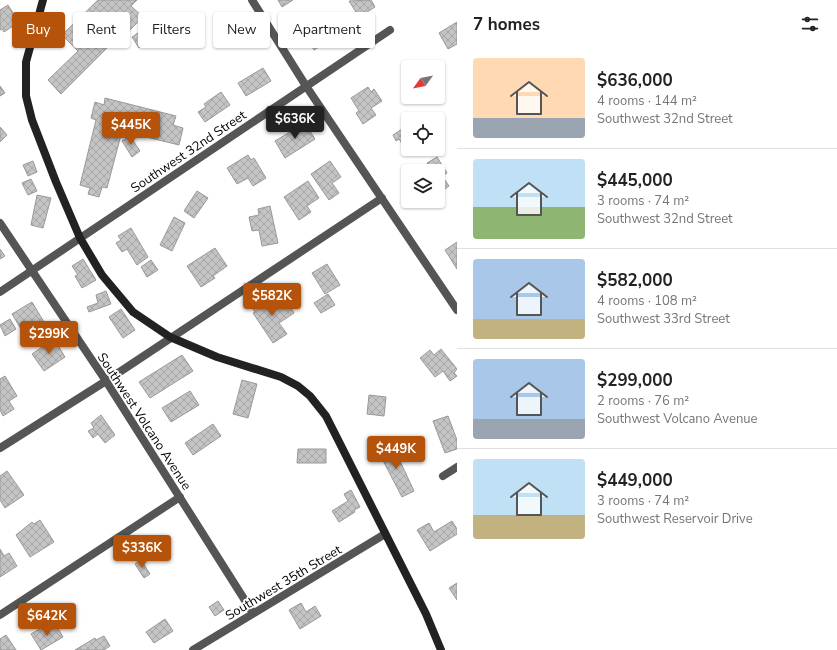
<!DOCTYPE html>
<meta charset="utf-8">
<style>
body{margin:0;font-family:"Nunito Sans",sans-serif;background:#f6f6f6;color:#222;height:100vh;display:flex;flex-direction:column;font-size:15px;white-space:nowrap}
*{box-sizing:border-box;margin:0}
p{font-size:13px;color:#767676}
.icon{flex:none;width:22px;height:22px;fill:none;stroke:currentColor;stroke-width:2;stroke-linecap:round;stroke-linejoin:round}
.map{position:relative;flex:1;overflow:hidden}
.details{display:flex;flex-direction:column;background:#fff;width:380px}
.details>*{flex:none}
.guide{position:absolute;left:12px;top:12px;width:380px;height:36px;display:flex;gap:8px}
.needle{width:26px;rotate:237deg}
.fabs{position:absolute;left:401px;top:60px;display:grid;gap:8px}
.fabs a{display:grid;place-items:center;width:44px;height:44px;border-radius:4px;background:#fff;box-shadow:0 1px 3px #0004;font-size:20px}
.price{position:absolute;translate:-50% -34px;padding:0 9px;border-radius:4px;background:#b45309;color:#fff;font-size:13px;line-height:26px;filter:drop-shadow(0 1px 2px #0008)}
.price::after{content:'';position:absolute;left:50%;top:24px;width:12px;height:9px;margin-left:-6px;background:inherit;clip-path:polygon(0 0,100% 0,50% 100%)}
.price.active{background:#222;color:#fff}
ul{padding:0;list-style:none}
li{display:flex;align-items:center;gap:12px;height:100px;padding:0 16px}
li+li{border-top:1px solid #e0e0e0}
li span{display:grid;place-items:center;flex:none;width:112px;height:80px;border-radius:4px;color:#555}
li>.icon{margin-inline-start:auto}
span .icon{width:48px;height:48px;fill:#fffc;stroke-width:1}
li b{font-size:17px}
h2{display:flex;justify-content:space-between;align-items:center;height:48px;padding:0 16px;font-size:17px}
.tag{padding:0 14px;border-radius:4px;background:#fff;box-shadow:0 1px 3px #0004;font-size:14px;line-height:36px}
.tag.active{background:#b45309;color:#fff}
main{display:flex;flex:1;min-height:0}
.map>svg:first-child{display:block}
.building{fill:url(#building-cross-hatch);stroke:#999}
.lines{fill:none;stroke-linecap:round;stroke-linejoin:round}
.street{stroke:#555;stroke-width:8}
.secondary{stroke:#222;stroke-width:8}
.labels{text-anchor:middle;stroke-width:3.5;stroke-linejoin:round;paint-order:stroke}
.street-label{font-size:13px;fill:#000;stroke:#fff}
</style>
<main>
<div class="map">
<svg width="457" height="650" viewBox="0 0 457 650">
<defs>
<pattern id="building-cross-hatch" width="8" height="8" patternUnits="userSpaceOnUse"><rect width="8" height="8" fill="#c4c4c4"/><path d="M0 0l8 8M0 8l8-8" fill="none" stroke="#a7a7a7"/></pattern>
</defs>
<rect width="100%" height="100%" fill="#fff"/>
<path class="building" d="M98,0H137L131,6L143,17L126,34L118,26L106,37L112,43L61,94L48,80L78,51L62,35Z
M278,0H293L282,7Z
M371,0L375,7L359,17L349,1Z
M8,5L19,22L4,32L2,29L0,30V10Z
M332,18L341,32L332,37L334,41L323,47L322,45L314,50L303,32L323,20L324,23Z
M157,20L164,31L139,48L132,37Z
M457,22V44L448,49L439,33Z
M263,68L271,81L246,96L238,83Z
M0,86L5,93L0,96Z
M368,87L371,92L374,89L382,101L371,108L376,115L363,124L356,113L359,111L351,98Z
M221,92L230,105L205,122L198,112L206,107L204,104Z
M105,98L176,116L173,125L183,128L179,145L122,131L107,188L102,187L99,197L88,194L90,188L80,185L96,120L91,118L95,102L104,105Z
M305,123L315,139L285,158L275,141Z
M408,125V149H414L408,153L399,139L396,141L393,135Z
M0,127L7,135L0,142Z
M130,136L140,151L132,157L122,141Z
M248,155L251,160L254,158L266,178L253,186L248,178L237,184L227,168Z
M437,157L447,173L442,176L449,186L438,194V171H427L431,168L427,163Z
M33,161L37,172L28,176L23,165Z
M330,161L341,177L332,183L339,193L329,200L311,174Z
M31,179L37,191L28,195L22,183Z
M308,181L319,198L307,206L311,212L299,220L284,197Z
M197,191L208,198L194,218L184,211Z
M37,195L51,198L43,228L31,225Z
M270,206L278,243L262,246L259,230L252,231L249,217L259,215L258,209Z
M174,217L185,223L172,251L160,245Z
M131,228L148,257L137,265L127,249L122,252L116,243L121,240L118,236Z
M457,242V269L445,250Z
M215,248L227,266L213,276L215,278L201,287L187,266Z
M0,249L5,256L0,259Z
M83,259L96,280L82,288L75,276L78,275L72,266Z
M151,260L158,270L147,277L141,267Z
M327,264L340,285L325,294L312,273Z
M106,291L111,304L89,312L87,307L98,303L96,295Z
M328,294L335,305L321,313L314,303Z
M270,295L279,307L287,302L294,313L279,323L287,334L273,343L253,313L255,312L252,307Z
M32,302L44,322L24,334L12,314Z
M121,309L135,330L123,338L109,317Z
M10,319L16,329L5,336L0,325Z
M54,339L65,357L44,371L32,354Z
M441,349L457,369L454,373L457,376L450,381L443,371L435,377L420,358L430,350L434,355Z
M182,355L193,371L150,398L139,382Z
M5,376L17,396L9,401L14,409L3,416L0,410V379Z
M242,380L257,384L248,418L233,414Z
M190,391L199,405L171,422L162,408Z
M369,395L386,397L384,416L367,414Z
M101,415L115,435L105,443L98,434L93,438L88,431L94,428L91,423Z
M448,416L457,440V449L445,453L433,421Z
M213,424L221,436L193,455L185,443Z
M392,444L414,491L402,497L378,451Z
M298,449H326V463H297Z
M7,471L24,495L5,508L0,500V476Z
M351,490L360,507L354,510L355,512L339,522L332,511L348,501L344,494Z
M40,520L54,542L30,557L16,535L32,522L34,524Z
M452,521L457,529V534L430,551L417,530L429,523L434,532Z
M0,549L4,556L9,553L17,566L0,577Z
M141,560L150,574L144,578L135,564Z
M457,583V600L449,588Z
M218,601L224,610L215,616L209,607Z
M301,603L306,612L315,606L321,616L300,629L289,610Z
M165,619L173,631L154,643L146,632Z
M56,625L63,637L41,650L31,634L45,626L47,630Z
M6,635L16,650H0V639Z
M104,636L110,646L104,650H75L95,638L96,640Z"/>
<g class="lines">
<path class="street" d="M252,0L306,86L457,310
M0,223L106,381L253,613
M0,292L390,30
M0,448L106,381L382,198
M443,476L457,467
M0,615L180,497
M193,650L385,534"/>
<path class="secondary" d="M43,0L26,62V96L32,120L56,182L80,238L102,275L133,312L170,337L217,357L281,377L298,386L310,396L326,416L426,614L441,650"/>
</g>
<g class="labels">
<g class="street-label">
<text transform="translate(188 151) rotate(-34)" y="5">Southwest 32nd Street</text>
<text transform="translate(145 421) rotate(57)" y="5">Southwest Volcano Avenue</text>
<text transform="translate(283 582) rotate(-31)" y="5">Southwest 35th Street</text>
</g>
</g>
</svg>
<div class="fabs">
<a><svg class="needle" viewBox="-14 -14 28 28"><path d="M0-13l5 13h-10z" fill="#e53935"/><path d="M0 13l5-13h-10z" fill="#767676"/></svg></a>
<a><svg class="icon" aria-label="locate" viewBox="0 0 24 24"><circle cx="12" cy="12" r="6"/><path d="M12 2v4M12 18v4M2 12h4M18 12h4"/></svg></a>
<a><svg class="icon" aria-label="layers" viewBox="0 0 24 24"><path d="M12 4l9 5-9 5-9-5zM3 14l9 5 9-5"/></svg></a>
</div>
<b class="price active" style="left:295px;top:140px">$636K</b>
<b class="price" style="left:131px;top:146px">$445K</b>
<b class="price" style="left:272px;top:317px">$582K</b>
<b class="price" style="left:49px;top:355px">$299K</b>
<b class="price" style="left:396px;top:470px">$449K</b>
<b class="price" style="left:142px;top:569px">$336K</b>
<b class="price" style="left:47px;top:637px">$642K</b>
<div class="guide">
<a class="tag active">Buy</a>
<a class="tag">Rent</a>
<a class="tag">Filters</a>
<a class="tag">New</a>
<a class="tag">Apartment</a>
</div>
</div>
<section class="details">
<h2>7 homes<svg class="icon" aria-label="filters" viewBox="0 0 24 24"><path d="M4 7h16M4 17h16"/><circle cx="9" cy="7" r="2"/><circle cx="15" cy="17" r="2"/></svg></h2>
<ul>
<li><span style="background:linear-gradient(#ffd9b3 75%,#9aa5b1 0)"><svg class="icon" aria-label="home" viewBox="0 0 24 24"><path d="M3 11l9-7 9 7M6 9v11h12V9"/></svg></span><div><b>$636,000</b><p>4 rooms · 144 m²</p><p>Southwest 32nd Street</p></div></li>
<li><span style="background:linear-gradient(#bfe0f5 60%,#8fb573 0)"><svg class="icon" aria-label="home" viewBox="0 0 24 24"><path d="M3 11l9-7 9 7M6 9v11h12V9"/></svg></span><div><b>$445,000</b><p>3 rooms · 74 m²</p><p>Southwest 32nd Street</p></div></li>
<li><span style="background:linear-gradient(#a9c7e8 75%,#c2b280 0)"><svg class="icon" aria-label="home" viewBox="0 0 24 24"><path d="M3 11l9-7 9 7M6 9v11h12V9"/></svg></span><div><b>$582,000</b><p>4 rooms · 108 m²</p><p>Southwest 33rd Street</p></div></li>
<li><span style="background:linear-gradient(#a9c7e8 75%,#9aa5b1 0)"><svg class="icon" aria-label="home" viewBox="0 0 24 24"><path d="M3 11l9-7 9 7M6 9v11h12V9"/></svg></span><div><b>$299,000</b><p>2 rooms · 76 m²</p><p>Southwest Volcano Avenue</p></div></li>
<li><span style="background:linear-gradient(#bfe0f5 70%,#c2b280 0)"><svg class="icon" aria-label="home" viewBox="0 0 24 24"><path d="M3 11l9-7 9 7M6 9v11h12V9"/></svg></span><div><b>$449,000</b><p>3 rooms · 74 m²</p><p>Southwest Reservoir Drive</p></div></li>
</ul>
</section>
</main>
